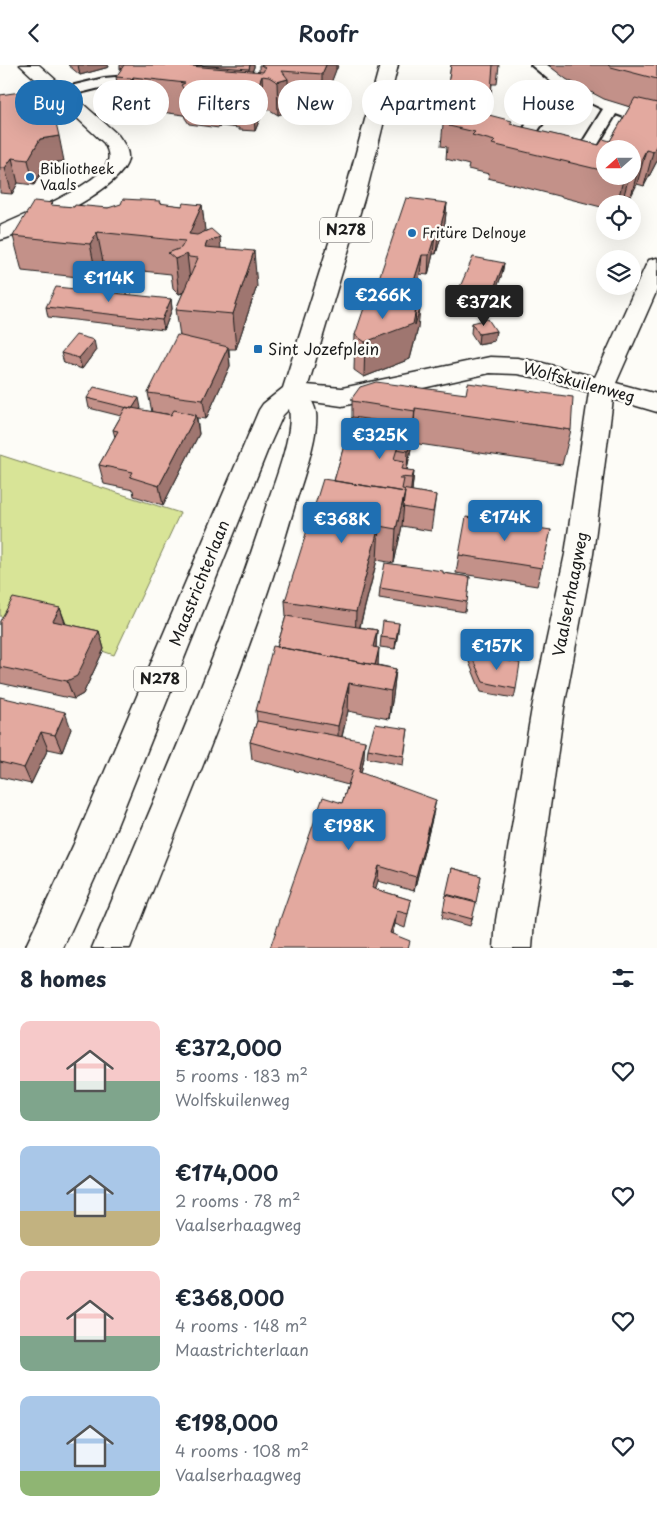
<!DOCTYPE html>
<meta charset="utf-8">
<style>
body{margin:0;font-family:"Playpen Sans",sans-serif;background:#f2f2f3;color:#1f2937;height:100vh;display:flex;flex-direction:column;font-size:19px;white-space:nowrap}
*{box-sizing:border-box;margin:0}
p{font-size:16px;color:#747a83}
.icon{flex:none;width:28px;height:28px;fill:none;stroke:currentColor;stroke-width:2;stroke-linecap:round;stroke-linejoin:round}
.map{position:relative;height:883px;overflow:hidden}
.sheet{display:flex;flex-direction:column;background:#fff;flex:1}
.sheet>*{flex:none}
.banner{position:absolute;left:15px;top:15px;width:628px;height:45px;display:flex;gap:10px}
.needle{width:32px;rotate:249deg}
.buttons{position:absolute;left:596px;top:75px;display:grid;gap:10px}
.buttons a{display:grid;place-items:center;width:45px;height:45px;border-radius:50%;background:#fff;box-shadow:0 5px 20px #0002;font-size:25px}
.price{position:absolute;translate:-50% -42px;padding:0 11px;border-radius:5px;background:#1f6fb2;color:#fff;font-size:16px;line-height:32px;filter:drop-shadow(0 1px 2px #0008)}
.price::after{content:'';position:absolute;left:50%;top:30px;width:15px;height:11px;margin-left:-8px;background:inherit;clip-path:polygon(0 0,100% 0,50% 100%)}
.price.active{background:#222;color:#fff}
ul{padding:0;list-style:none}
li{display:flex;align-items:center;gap:15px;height:125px;padding:0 20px}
li span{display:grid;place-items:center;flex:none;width:140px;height:100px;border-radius:10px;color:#555}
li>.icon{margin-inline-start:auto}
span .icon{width:60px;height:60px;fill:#fffc;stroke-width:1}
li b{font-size:21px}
h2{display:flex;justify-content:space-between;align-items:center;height:60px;padding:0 20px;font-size:21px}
.chip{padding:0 18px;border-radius:22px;background:#fff;box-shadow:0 5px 20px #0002;font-size:18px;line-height:45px}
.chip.active{background:#1f6fb2;color:#fff}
header{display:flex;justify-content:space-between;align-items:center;height:65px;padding:0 20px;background:#fff;font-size:22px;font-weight:600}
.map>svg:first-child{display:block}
.green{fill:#d8e497;stroke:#7a805a}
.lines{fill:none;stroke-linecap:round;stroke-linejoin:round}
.service-casing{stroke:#1c1c1c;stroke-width:4}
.minor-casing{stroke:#1c1c1c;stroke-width:3}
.primary-casing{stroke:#1c1c1c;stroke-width:3}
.service{fill:#fdfcf7;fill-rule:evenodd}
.minor{fill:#fdfcf7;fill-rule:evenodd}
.primary{fill:#fdfcf7;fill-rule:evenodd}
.wall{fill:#c39189;stroke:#1c1c1c;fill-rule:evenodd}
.shaded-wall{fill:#9f766f;stroke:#1c1c1c}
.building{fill:#e3a99f;stroke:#1c1c1c}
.poi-dot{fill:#1f6fb2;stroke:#fdfcf7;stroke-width:2}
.labels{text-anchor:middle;stroke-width:5;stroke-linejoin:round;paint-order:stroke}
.far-poi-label{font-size:14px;fill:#1c1c1c;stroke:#fdfcf7;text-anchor:start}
.shield{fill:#fdfcf7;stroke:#605f5e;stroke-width:1}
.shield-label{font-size:15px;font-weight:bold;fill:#1c1c1c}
.poi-label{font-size:16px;fill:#1c1c1c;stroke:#fdfcf7;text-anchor:start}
.street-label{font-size:16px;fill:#1c1c1c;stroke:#fdfcf7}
</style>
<header><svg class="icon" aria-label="back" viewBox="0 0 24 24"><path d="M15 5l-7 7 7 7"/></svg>Roofr<svg class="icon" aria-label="heart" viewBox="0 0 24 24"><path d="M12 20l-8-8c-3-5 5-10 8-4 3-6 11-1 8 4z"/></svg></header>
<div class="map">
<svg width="657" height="883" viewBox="0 0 657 883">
<rect width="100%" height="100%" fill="#fdfcf7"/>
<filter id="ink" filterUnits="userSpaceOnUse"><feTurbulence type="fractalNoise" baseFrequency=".02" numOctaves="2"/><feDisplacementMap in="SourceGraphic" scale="10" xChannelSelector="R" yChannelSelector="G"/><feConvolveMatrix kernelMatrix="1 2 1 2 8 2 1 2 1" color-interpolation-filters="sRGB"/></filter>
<g filter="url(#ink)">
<path class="green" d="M0,390L180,448L114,590L0,551Z"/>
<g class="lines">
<g class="service-casing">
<path id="service" d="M531,0H547L585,25L657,53V64L616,49L591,91L585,92L519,76L517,73L554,19ZM565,26L603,44L580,81L535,70Z
M150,9L155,11L158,14L155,17L104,22L59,33L54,31L51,28L54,25L104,13Z"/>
</g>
<g class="minor-casing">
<path id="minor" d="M20,0H39L118,70C123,77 129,85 128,94C124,123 27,169 0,175V161C22,151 101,119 108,96C110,90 107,83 104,78Z
M657,193V225L616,318L657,329V347L613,334L593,489L564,643L534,855L532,883H494L496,855L532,643L565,489L589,327L538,313L517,309L490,308L342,341L285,333L282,327L285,321L294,319L342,323L490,292L517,293L539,297L595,312L646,200L649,195Z"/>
</g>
<g class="primary-casing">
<path id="primary" d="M380,0H398L367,124L306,327C310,333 315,340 316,348C319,372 301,419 294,443C251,594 186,737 130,883H92C153,736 219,592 267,439C275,416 294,367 289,344L283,350L270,379L104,793L63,883H25L73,781L259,345L263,339L283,323L346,124Z"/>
</g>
<use href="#service" class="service"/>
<use href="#minor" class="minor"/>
<use href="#primary" class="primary"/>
</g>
<path class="wall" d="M68,0H108L109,2L80,10Z
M120,0H254V2L252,7H259V0H338L337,4H336L322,42L289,39V46L278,50L270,45L264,44L255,66L239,65V63L220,61L219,63L189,59L185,53L184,50L138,44L137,48L136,46L122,45L116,12L122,4H120Z
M451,0H499L497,19H492L489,50L511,60L599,80L610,76L630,42L604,34L566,14L552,3L549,0H657V96L644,121L637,119L631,131L624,130L619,139H605V143L488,113L489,109L468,104L469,100L446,94L447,82L441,81L444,48ZM605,84H632V111H605Z
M0,30L64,96L46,99L34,120L18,118L12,129L0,128Z
M447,138L445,157L436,189H433L428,210L420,209L410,243L418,263L410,294L364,312L354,305L355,270L371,237Z
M160,139L182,141L202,140L205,167L257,221L236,284H229L230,301L206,354L197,353L199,369L163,440L134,431L133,425L104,419L99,400L115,372L113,365L121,351L89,343L87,333L141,343L140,345L152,347L148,328L180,271L176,244L183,228L179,229L173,223L171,209L104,202L97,214L22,206L13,171L54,141L74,142L108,143ZM152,347L172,350H171Z
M504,198L502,209L487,249L455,242L456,231Z
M171,234L172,244L164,265L48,252L46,242Z
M472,258L496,266L494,276L478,279L471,268Z
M96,285L82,304L64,298L61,288Z
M352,333L571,365L562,400L412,378L407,405H403L414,406L412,426L436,430L431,466L402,461L394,498L377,495L360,562L377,565L376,583L378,600L396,604L393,631L389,654L348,646L342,672L364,693L361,708L433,750L414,826L378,816L375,824L411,835L405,863L395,859L392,869L270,883L342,738L348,720L252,694L250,677L257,656L256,646L277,582L286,551L285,536L334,416L352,353Z
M551,465L537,521L456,508L459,490Z
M443,508L470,512L465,547L379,533L380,523Z
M60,543L66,559L99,566L104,584L83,629L74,634L0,618V556Z
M398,568L395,584L380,582L381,572Z
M470,588L516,624L514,633L481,627L469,597Z
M0,632L71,664L62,687L48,684L31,719L0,712Z
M408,664L403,700L367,693L368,684Z
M452,803L481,811L472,854L470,861L442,853Z"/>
<path class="shaded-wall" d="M78,0H108L109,2L80,10Z
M250,0H254V2L249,14V4Z
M326,0H336V5L322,42V9Z
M262,11L264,44L255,66L253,33Z
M133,12L138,44L137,48L132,15Z
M288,14L289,46L278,50L277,17Z
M217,28L220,61L219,63L216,30Z
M59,71L64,96L46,99L34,120L28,95L40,74Z
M657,79V96L644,121L653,87Z
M646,85L637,119L631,131L640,97Z
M12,93L18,118L12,129L5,103Z
M624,111H629L624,130L619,139H617Z
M447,138L445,157L436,189L438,170Z
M202,140L206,174L189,169Z
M97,167L104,202L97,214L90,179Z
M435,170L433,189L428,210L429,190Z
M220,172L223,207L205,182L207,177Z
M254,186L257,221L236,284L233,249Z
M187,189L191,224L179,229L175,194Z
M422,190L420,209L406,259V242Z
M504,198L502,209L487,249L488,238Z
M171,234L172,244L164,265L162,255Z
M416,244H420L418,263L410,294L364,312L365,277Z
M496,266L494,276L478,279L479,269Z
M94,275L96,285L82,304L79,293Z
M228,282L230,301L206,354L203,335Z
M139,333L141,343L134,354L132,344Z
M415,343L412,378L407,405L408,386L414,361Z
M196,350L199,369L163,440L159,421Z
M414,406L412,425L410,432L412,413Z
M405,427L402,461L394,498L396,464Z
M379,461L377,495L355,580L356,547Z
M60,543L66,561L53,556Z
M399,558L398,568L395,584L396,574Z
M377,565L376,583L373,582Z
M99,566L104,584L83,629L74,634L67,616Z
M379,583L378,601L373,610Z
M396,604L393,631L389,654L391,626Z
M349,618L348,646L338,687V661Z
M65,647L71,664L62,687L55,670Z
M41,667L48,684L31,719L24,703Z
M365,676L364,693L358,723L359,707Z
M436,735L433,750L414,826L416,812Z
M379,801L378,816L371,838L372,823Z
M397,846L395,859L388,882L390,868Z"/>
<path class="building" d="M124,0H191L190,1L263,7L265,3L261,0H326L322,9L282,6L288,14L277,17L269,12L262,11L253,33L237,32V30L217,28L216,30L185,26L181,20L185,18L133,12L132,15L131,13L116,12Z
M196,0H250L249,4Z
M451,0H493L489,50L512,56L510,59L599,80L603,74L610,76L635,33L657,38V79L653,87L646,85L640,97L632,95V84H605V106L492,79L495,76L472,70L475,67L449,61L450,48H444Z
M608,0H657V14L611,2Z
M48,23L59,71L40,74L28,95L12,93L5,103H0V30Z
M406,133L447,138L438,170H435L429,190H422L406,242L420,244L415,260L416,244L371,237Z
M123,134L160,136L159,138L182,141L183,138L202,140L189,169L197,170L211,164L220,172L207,177L205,182L254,186L233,249L176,244L198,193L189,192L187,189L175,194L168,188L181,183L185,176L97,167L90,179L13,171L34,136L53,138L51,140L74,142L75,140L108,143L121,139Z
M473,192L504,198L488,238L456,231Z
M56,222L171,234L162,255L46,242Z
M366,237L416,244L413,259L365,277L355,270Z
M488,254L496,266L479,269L472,258Z
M76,270L94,275L79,293L61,288Z
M177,270L228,282L203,335L148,328Z
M376,317L466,329L468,318L573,332L571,365L415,343V346L352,336V333L360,322Z
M94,322L139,333L132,344L87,333Z
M126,342L171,350L174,345L196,350L159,421L130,412L133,407L99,400L118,366L113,365Z
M352,352L414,361L408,386L397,384L394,394L404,396L402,404L414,406L412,413L400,412L399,414H404L402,424L436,430L433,447L403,442L405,427L334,416Z
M323,414L405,427L396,464L379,461L356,547L285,536Z
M466,452L551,465L542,503L459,490Z
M385,498L443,506V508L470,512L467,537L380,523Z
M13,533L60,543L53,556L99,566L77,611L67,616L0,602V556Z
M286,551L377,565L373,582L379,583L375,600L277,582Z
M383,556L399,558L396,574L381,572Z
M273,581L396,604L391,626L349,618L338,661L256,646Z
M470,588L520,598L516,624L483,617Z
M0,632L65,647L55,670L41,667L24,703L0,697Z
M257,656L365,676L359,707L436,735L416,812L379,801L372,823L411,835L408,849L397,846L390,868L410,876L408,883H270L323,732L342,738L353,705L250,677Z
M375,659L408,664L404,691L368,684Z
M452,803L481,811L476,837L446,829Z
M446,830L476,838L472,854L443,846Z"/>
</g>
<g class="poi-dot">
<circle cx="30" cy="112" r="5"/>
<circle cx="412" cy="168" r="5"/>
<rect x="253" y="279" width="10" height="10" rx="2.5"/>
</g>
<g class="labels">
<g class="far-poi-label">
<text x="40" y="109">Bibliotheek<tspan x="40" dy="16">Vaals</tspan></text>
<text x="422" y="173">Fritüre Delnoye</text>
</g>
<g class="shield">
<rect x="320" y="152.5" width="52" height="25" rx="4"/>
<rect x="134" y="601.5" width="52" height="25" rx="4"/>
</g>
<g class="shield-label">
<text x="346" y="170">N278</text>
<text x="160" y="619">N278</text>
</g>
<g class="poi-label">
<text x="268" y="290">Sint Jozefplein</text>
</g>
<g class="street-label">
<text transform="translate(579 317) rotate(15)" y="6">Wolfskuilenweg</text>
<text transform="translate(199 518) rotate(-68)" y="6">Maastrichterlaan</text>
<text transform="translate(570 529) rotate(-79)" y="6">Vaalserhaagweg</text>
</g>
</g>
</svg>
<div class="buttons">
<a><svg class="needle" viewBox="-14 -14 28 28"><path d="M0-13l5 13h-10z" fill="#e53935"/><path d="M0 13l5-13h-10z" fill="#747a83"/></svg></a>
<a><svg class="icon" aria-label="locate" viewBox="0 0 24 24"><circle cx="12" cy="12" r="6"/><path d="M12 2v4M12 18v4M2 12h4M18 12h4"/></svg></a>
<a><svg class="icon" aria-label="layers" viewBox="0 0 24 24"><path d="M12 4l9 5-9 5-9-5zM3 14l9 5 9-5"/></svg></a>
</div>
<b class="price" style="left:109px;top:238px">€114K</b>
<b class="price" style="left:383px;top:255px">€266K</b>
<b class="price active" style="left:484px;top:262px">€372K</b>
<b class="price" style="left:380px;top:395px">€325K</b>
<b class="price" style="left:505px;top:477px">€174K</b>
<b class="price" style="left:342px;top:479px">€368K</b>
<b class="price" style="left:497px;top:606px">€157K</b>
<b class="price" style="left:349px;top:786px">€198K</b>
<div class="banner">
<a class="chip active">Buy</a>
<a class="chip">Rent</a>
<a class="chip">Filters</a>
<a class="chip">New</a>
<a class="chip">Apartment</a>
<a class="chip">House</a>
</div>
</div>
<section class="sheet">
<h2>8 homes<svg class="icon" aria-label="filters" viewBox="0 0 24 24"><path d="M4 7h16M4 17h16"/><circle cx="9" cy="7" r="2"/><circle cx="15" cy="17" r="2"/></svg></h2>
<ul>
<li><span style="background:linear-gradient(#f6c9c9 60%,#7fa58c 0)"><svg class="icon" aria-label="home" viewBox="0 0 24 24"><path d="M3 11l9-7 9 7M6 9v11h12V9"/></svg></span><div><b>€372,000</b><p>5 rooms · 183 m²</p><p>Wolfskuilenweg</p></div><svg class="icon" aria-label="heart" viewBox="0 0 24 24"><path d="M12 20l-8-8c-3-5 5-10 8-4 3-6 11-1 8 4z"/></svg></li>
<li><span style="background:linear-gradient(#a9c7e8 65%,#c2b280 0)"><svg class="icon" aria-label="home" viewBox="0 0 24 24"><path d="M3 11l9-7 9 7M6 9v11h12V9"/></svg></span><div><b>€174,000</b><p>2 rooms · 78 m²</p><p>Vaalserhaagweg</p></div><svg class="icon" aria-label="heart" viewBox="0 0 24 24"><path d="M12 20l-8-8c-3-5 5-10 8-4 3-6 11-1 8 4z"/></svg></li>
<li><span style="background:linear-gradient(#f6c9c9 65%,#7fa58c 0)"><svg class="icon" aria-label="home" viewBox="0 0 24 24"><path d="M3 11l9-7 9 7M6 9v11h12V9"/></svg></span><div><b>€368,000</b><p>4 rooms · 148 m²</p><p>Maastrichterlaan</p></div><svg class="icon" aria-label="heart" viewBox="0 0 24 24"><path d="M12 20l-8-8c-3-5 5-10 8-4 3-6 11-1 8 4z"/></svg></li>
<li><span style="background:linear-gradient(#a9c7e8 75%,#8fb573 0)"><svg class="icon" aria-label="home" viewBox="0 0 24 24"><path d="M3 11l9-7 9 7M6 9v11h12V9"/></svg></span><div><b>€198,000</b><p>4 rooms · 108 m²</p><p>Vaalserhaagweg</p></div><svg class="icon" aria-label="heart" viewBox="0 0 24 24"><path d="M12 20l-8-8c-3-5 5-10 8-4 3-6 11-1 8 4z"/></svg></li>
</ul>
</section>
